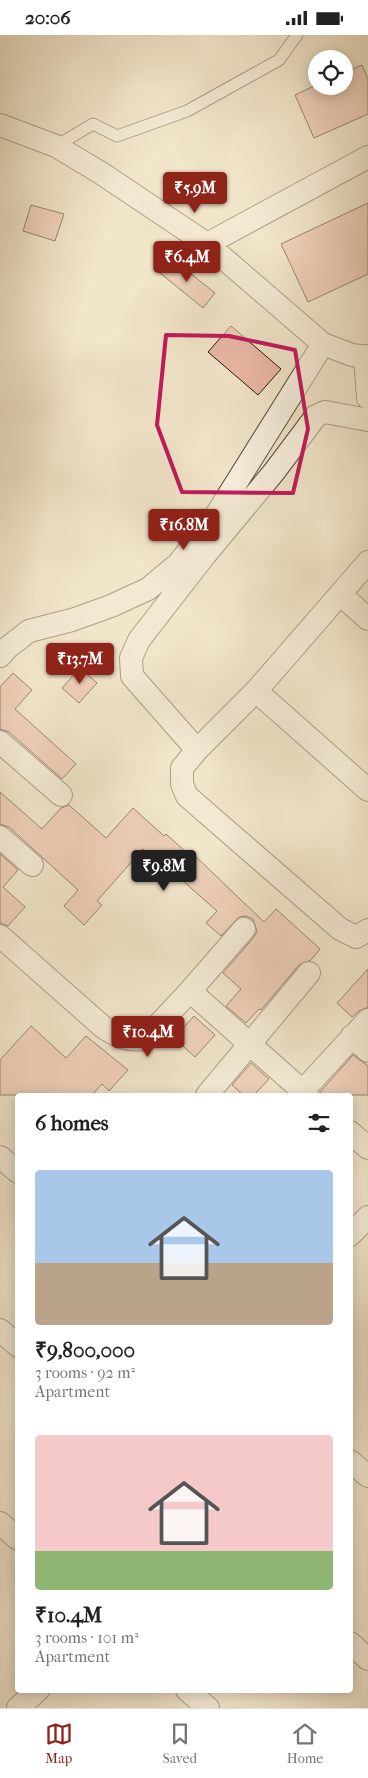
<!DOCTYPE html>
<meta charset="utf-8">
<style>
body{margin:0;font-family:"IM FELL French Canon",serif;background:#f6f6f6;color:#222;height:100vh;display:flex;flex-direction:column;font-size:19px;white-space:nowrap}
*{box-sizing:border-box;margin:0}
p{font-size:16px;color:#767676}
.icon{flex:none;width:28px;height:28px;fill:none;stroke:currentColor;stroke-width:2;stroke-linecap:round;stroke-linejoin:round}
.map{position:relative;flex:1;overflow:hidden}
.sheet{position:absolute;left:15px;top:1058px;width:338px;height:600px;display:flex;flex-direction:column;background:#fff;border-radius:5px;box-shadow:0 2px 12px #0003}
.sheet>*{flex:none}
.fabs{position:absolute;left:308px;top:15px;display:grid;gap:10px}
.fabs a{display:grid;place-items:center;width:45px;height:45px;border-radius:50%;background:#fff;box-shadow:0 2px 12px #0003;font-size:25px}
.price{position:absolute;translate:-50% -42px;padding:0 11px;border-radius:5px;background:#8f2418;color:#fff;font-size:16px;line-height:32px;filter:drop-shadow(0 1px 2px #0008)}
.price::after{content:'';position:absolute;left:50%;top:30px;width:15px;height:11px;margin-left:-8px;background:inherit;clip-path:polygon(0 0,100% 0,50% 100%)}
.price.selected{background:#222;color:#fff}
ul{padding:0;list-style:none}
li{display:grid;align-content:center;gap:10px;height:265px;padding:0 20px}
li span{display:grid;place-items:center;height:155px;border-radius:5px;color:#555}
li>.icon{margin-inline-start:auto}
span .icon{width:90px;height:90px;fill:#fffc;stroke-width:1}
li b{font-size:21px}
h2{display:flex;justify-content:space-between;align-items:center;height:60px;padding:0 20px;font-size:21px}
.status{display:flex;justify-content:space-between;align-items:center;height:35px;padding:0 25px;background:#fff;direction:ltr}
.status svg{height:14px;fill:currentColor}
.tabs{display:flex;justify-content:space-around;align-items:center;height:70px;border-top:1px solid #e0e0e0;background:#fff;font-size:14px;color:#767676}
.tabs a{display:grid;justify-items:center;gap:2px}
.tabs .selected{color:#8f2418}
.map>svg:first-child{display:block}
.building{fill:#eab7a5;stroke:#261508}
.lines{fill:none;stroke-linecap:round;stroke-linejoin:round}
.service-casing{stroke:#594939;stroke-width:13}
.minor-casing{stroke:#594939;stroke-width:24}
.service{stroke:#f6eedd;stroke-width:11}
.minor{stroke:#f6eedd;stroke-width:22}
.marked{fill:none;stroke:#c2185b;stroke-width:4;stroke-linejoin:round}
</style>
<div class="status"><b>20:06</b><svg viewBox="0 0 49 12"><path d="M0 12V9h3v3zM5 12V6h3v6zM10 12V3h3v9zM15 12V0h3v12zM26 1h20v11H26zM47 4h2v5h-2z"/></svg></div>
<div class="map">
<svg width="368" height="1673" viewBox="0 0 368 1673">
<rect width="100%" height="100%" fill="#f1e5cb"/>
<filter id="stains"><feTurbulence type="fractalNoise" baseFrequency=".004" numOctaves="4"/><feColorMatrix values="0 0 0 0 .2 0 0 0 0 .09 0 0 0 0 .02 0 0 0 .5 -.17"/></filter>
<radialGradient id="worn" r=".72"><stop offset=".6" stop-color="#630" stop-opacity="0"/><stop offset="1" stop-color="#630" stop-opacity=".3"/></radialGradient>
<path class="building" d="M362,30L368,44V79L314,103L295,60L316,50L344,51V38Z
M368,168V239L308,267L281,209Z
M31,170L64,179L55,206L23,196Z
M171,223L215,258L203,273L160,238Z
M231,291L281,334L258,360L208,317Z
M80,633L97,648L79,668L62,653Z
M13,638L32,655L15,674L76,729L62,744L9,697L0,694V652Z
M0,757L42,794L61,773L69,770L106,803L133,773L164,801L166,799L188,819L190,816L264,887L276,874L320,914L311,925L299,930L261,975L259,974L246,988L226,971L241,954L223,938L254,902L257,896L253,884L246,881L239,882L221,901L206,888L217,876L167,832L165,834L143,814L97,866L102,870L84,890L64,871L78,855L9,792L0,789Z
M0,819L18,835L3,852L25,872L8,891L0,888Z
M368,934V972L359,976L352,982L337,968Z
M194,981L215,1000L195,1022L174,1003Z
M31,991L66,1023L86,1001L128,1035L109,1056L102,1049L92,1060H0V1025Z
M353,1020L368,1031V1060H320V1057Z
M251,1028L269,1044L254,1060H243L232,1050Z"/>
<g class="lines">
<g class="service-casing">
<path id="service" d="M56,111L93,89L117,101L187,76L279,25L297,0"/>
</g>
<g class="minor-casing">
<path id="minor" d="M0,90L56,111L101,138L207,209L323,309L352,320L368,322
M207,209L368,122
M365,321L368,363
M368,527L256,656L197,715L182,733V749L187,761L340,894L356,902L368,895
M340,559L368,584
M0,621L7,613L29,596L72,585L111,571L148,554L178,529L213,485L323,309
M256,656L368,755
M0,707L61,760
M197,715L132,641L131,623L139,605L205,520L274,437L316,381L325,377L368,385
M0,802L32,830
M0,901L103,992C118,1002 127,1006 145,1004L190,956L307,1060
M190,956L244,894
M352,1001L368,1016
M207,1060L309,938
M299,1060L368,985
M350,1097L368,1113
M0,1122L18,1137
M350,1200L368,1182
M0,1295L18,1311
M350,1426L368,1441
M0,1488L18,1504
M350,1608L368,1624
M187,1655L208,1673
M18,1673L38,1655"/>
</g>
<use href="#service" class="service"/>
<use href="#minor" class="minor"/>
</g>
<path d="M0 0H368V1673H0ZM166,300L229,301L295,315L308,394L293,458L182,457L157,390Z" fill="#f1e5cb" fill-opacity=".55" fill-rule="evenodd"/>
<path class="marked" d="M166,300L229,301L295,315L308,394L293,458L182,457L157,390Z"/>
<rect width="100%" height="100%" filter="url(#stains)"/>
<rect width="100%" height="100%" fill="url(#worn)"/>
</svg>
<div class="fabs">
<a><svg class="icon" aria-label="locate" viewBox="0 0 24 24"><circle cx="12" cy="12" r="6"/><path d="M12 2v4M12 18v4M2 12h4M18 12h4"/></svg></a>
</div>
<b class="price" style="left:195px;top:179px">₹5.9M</b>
<b class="price" style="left:187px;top:248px">₹6.4M</b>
<b class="price" style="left:184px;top:516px">₹16.8M</b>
<b class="price" style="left:80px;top:650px">₹13.7M</b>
<b class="price selected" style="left:164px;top:857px">₹9.8M</b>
<b class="price" style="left:148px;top:1023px">₹10.4M</b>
<section class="sheet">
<h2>6 homes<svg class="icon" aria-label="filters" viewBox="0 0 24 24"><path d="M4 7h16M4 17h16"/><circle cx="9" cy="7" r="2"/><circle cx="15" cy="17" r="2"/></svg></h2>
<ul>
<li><span style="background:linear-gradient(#a9c7e8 60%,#b9a48a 0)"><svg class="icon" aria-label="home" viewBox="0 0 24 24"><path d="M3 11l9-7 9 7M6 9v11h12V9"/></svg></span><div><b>₹9,800,000</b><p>3 rooms · 92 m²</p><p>Apartment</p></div></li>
<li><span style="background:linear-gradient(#f6c9c9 75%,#8fb573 0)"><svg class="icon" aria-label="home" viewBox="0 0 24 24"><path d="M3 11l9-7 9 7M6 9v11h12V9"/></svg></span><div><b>₹10.4M</b><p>3 rooms · 101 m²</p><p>Apartment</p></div></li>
</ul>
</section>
</div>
<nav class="tabs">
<a class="selected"><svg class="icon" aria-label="map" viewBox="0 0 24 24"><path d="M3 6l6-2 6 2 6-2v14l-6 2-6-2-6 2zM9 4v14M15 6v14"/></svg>Map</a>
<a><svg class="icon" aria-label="saved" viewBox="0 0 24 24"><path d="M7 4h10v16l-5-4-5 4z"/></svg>Saved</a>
<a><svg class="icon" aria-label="home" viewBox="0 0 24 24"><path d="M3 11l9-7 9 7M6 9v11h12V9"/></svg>Home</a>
</nav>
